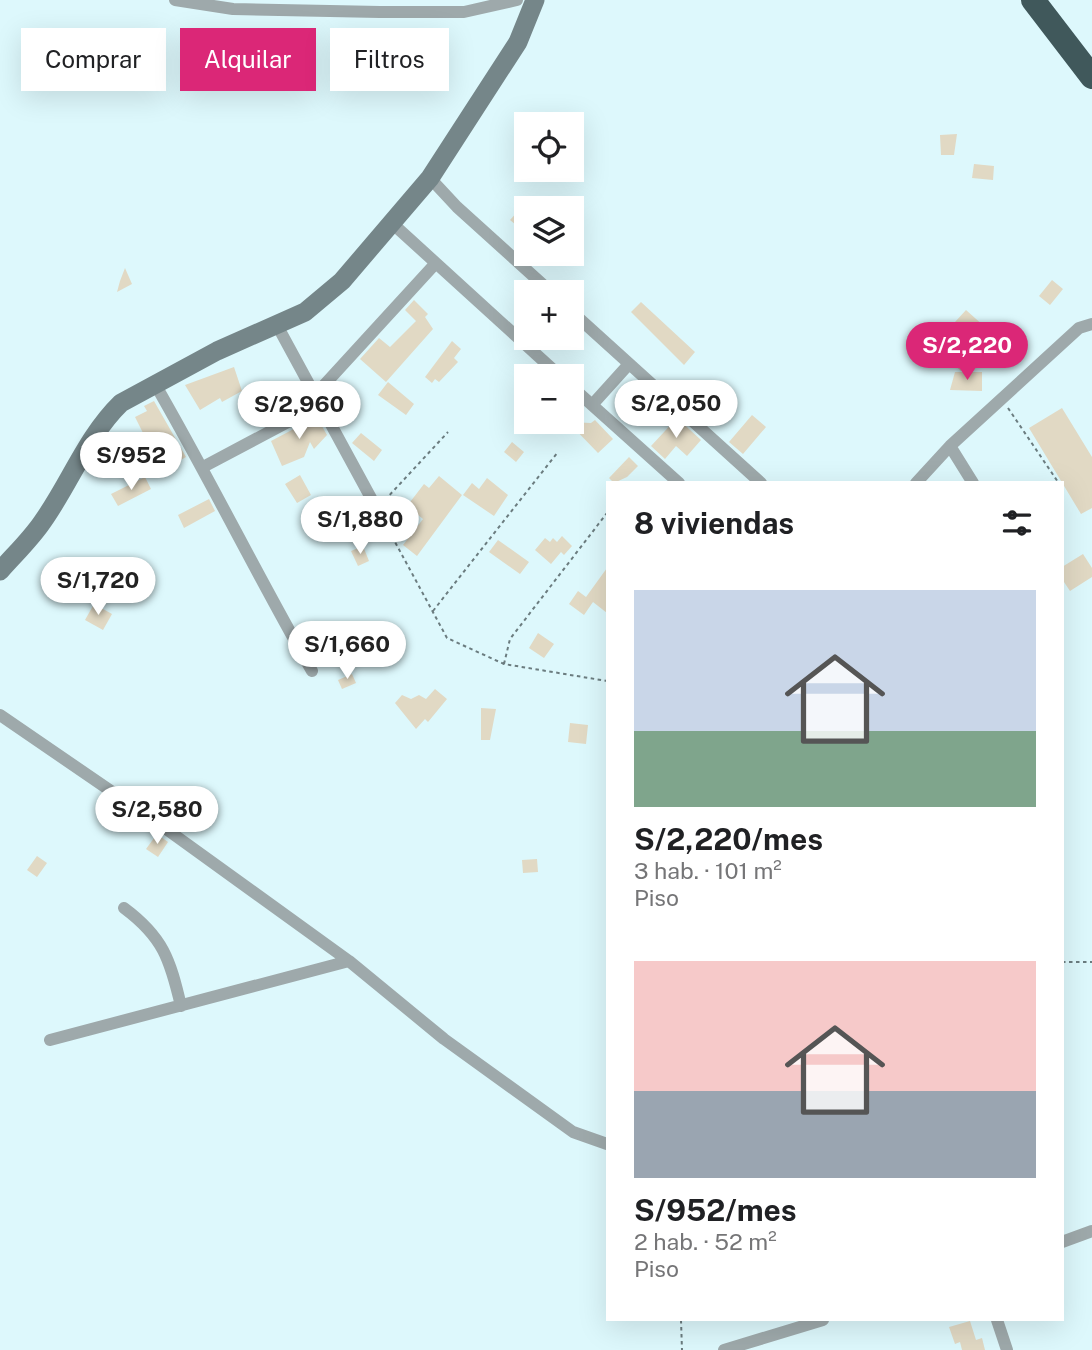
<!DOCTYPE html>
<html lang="es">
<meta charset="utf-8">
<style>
body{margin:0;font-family:"Public Sans",sans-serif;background:#f6f6f6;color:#202124;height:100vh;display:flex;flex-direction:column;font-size:26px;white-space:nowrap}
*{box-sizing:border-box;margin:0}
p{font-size:23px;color:#757577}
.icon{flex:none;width:38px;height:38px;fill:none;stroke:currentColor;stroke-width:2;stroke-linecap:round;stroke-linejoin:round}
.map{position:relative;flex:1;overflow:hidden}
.sheet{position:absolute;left:606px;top:481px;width:458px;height:840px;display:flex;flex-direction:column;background:#fff;border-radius:0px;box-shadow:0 7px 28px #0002}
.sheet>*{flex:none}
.guide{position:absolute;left:21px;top:28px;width:480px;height:63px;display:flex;gap:14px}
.tools{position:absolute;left:514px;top:112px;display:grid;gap:14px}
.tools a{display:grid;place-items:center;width:70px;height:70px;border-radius:0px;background:#fff;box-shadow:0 7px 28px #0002;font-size:35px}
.price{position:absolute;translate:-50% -60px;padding:0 16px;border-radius:24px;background:#fff;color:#222;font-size:23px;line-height:46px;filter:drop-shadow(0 2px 4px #0008)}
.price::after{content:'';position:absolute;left:50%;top:42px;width:21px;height:16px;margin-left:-10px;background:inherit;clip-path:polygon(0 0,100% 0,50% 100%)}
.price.on{background:#db2777;color:#fff}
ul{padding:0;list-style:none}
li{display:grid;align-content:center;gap:14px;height:371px;padding:0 28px}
li span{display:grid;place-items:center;height:217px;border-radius:0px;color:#555}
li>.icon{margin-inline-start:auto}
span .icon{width:126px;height:126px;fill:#fffc;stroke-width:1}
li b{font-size:30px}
h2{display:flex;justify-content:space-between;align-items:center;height:84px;padding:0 28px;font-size:30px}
.tag{padding:0 24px;border-radius:0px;background:#fff;box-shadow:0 7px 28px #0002;font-size:24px;line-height:63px}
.tag.on{background:#db2777;color:#fff}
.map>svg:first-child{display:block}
.building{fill:#e1d9c4}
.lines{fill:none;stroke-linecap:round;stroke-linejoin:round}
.path{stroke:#6b7c7f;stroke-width:2;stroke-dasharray:3.5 3.5;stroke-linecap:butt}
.street{stroke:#9ea9ab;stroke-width:12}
.secondary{stroke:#758689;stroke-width:19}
.highway{stroke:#40585b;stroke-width:24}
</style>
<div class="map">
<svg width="1092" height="1350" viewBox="0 0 1092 1350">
<rect width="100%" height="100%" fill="#ddf8fc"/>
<path class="building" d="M957,134L954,155H941L940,135Z
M974,164L994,166L993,180L972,178Z
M527,201V224L522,230L510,220Z
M125,268L132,284L117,292L120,281Z
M1052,280L1063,289L1050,305L1039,296Z
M414,300L428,314L425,317L433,329L386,382L360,359L379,338L390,347L416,321L405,310Z
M641,302L695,352L684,365L631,312Z
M966,310L994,335L961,371L933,346Z
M452,341L461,349L454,358L458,362L439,382L435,379L432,383L425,377Z
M234,367L242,391L222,402L220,398L200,410L185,385Z
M955,372H982V391L950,390Z
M388,382L414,404L406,415L378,395Z
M346,398L355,408L343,418L334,408Z
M154,401L186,457L172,465L154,432L145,437L135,417L147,411L144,406Z
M1062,408L1092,457V508L1081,514L1029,428Z
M314,412L327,435L314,449L310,442L304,457L282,466L271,441L307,422Z
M752,415L766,427L743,454L729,442Z
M677,418L701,440L687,456L676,446L665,459L651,446Z
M595,420L613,439L598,453L568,422L591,423Z
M361,433L382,450L374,461L352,443Z
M512,442L524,452L516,462L504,452Z
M629,457L638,466L627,477L614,483L609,478Z
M300,475L311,495L297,503L285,484Z
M439,476L462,495L417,556L403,545L423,519L407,506L424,484L429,488Z
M145,477L151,489L118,506L111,494Z
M487,478L508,495L494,516L463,495L472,483L479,489Z
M209,499L215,511L184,528L178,515Z
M363,502L368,511L349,520L345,511Z
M562,536L572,546L564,555L561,552L551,564L535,550L545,538L550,542L553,538L557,542Z
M498,540L529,562L520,574L489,552Z
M363,546L369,561L358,566L351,551Z
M1083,554L1092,568V577L1070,591L1062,579V567Z
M607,568V613L593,602L584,615L569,604L578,591L586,597Z
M94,604L112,614L103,630L85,620Z
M538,633L554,644L544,658L529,648Z
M352,674L356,683L342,689L338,680Z
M435,689L447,699L428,722L425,719L416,729L395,703L402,695L411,699L419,695L426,699Z
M481,708L496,709L490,740H481Z
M570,723L588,725L586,744L568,742Z
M157,834L168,842L158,857L146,849Z
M37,856L47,863L37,877L27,870Z
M537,859L538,872L523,873L522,860Z
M970,1321L976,1340L982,1338L985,1350H962L960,1342L955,1344L949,1327Z"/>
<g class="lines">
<path class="path" d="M1008,408L1058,482
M385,500L448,432
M382,518L447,638L504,664L607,681
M433,611L558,452
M504,664L510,639L607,513
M1062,962H1092
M681,1320L682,1350"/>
<path class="street" d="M175,0L233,9L380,12H464L517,0
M430,178L457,207L551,292
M393,224L560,376
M572,312L761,483
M278,327L377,509
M155,384C210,479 258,577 312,671
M572,387L679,483
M592,405L629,364
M950,446L973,483
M203,467L303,414L315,395L435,264
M916,483L950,446L1079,328L1092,324
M0,715L162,826L349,961L444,1039L573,1132L607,1144
M124,908C163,937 170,959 181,1006
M50,1040L349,961
M1062,1242L1092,1231
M997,1320L1007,1350
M724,1350L823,1320"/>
<path class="secondary" d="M0,571C14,555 31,539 43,521C70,483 87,436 121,403L217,351L305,312L342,281L430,178L518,42L535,0"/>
<path class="highway" d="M1033,0L1092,77"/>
</g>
</svg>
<div class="tools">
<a><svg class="icon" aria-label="locate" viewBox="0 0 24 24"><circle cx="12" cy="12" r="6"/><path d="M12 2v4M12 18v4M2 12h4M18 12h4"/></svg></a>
<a><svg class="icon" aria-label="layers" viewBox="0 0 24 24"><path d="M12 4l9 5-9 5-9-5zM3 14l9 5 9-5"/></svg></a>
<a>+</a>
<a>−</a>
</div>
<b class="price on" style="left:967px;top:382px">S/2,220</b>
<b class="price" style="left:676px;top:440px">S/2,050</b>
<b class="price" style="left:299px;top:441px">S/2,960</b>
<b class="price" style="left:131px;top:492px">S/952</b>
<b class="price" style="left:360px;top:556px">S/1,880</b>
<b class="price" style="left:98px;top:617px">S/1,720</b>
<b class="price" style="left:347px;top:681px">S/1,660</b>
<b class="price" style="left:157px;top:846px">S/2,580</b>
<div class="guide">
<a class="tag">Comprar</a>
<a class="tag on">Alquilar</a>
<a class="tag">Filtros</a>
</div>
<section class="sheet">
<h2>8 viviendas<svg class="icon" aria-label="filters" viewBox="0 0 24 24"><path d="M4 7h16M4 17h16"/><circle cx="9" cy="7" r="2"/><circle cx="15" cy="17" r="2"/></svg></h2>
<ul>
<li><span style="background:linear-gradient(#c9d6e8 65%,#7fa58c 0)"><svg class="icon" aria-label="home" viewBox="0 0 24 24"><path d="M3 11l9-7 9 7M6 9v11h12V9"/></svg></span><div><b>S/2,220/mes</b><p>3 hab. · 101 m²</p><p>Piso</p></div></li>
<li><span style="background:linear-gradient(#f6c9c9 60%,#9aa5b1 0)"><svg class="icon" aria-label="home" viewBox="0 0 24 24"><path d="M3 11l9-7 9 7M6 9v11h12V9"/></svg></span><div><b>S/952/mes</b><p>2 hab. · 52 m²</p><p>Piso</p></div></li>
</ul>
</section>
</div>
